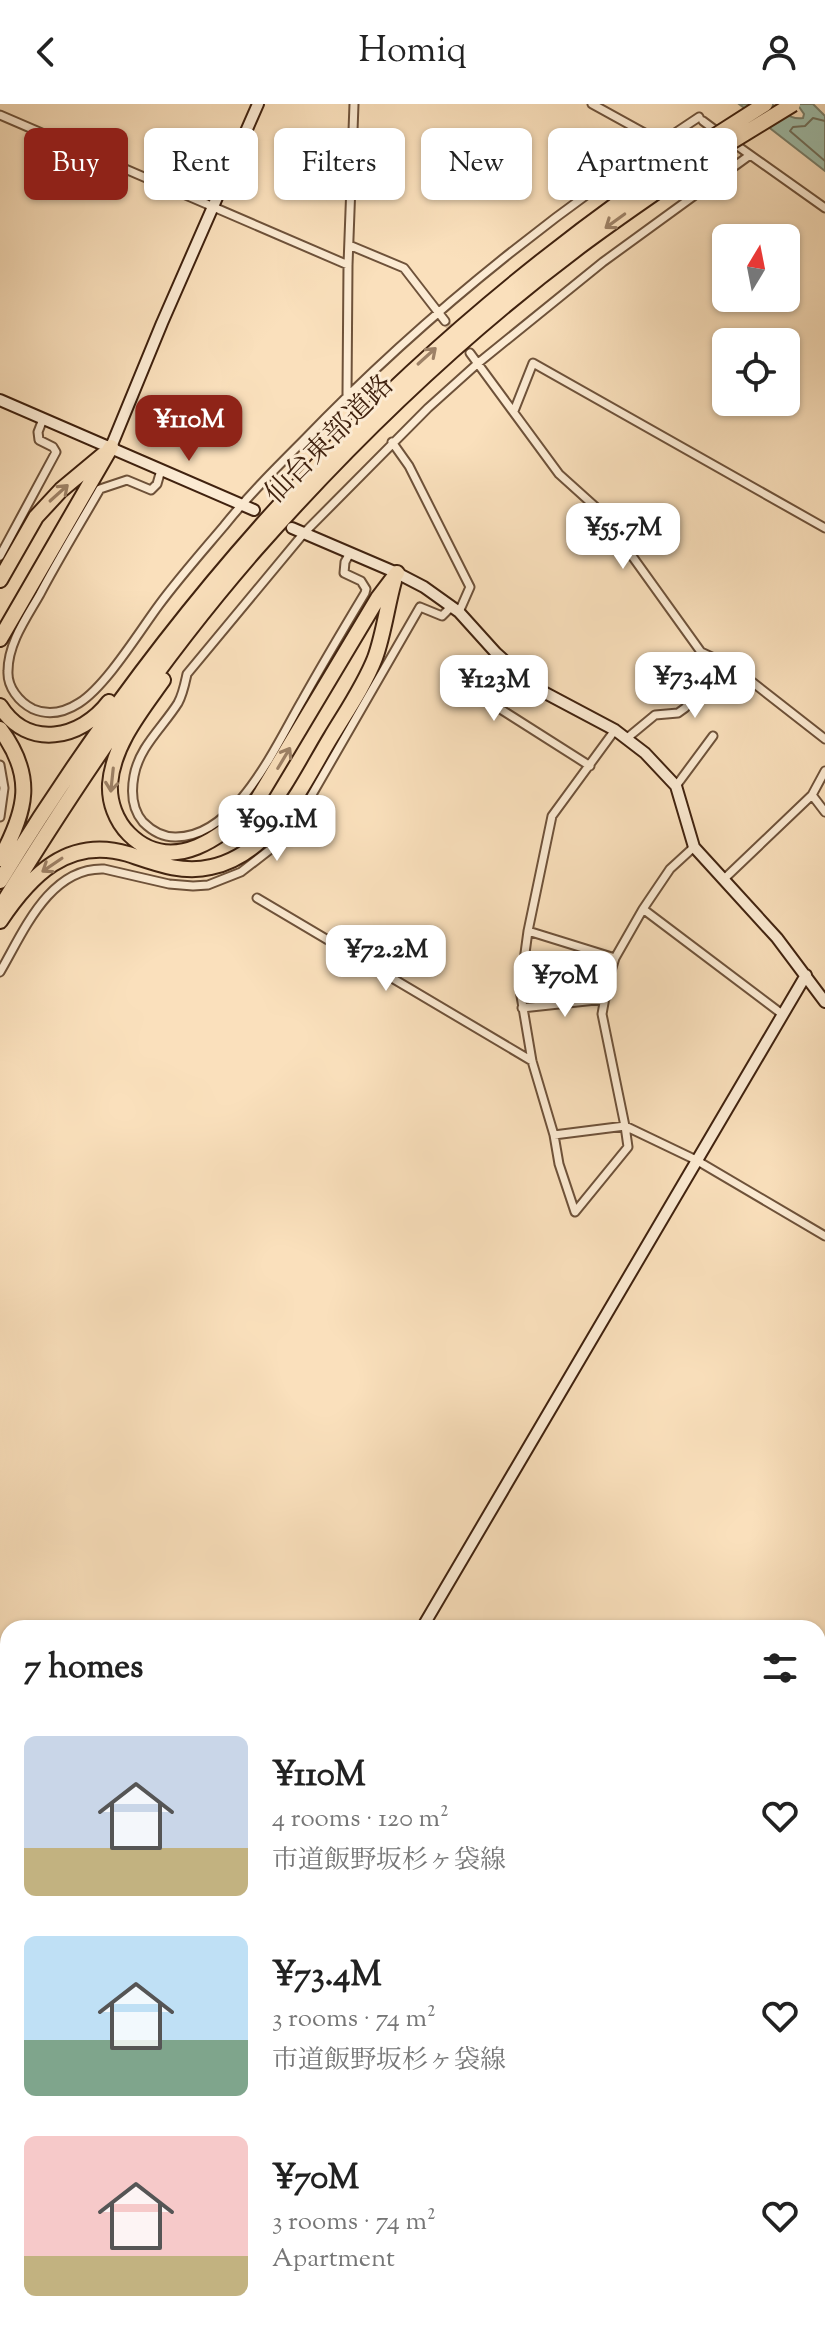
<!DOCTYPE html>
<meta charset="utf-8">
<style>
body{margin:0;font-family:"Sorts Mill Goudy","Noto Serif JP",serif;background:#f2f2f2;color:#222;height:100vh;display:flex;flex-direction:column;font-size:30px;white-space:nowrap}
*{box-sizing:border-box;margin:0}
p{font-size:26px;color:#767676}
.icon{flex:none;width:44px;height:44px;fill:none;stroke:currentColor;stroke-width:2;stroke-linecap:round;stroke-linejoin:round}
.map{position:relative;flex:1;overflow:hidden}
.drawer{position:absolute;left:0px;top:1516px;width:826px;height:714px;display:flex;flex-direction:column;background:#fff;border-radius:24px 24px 0 0;box-shadow:0 2px 6px #0004}
.drawer>*{flex:none}
.banner{position:absolute;left:24px;top:24px;width:778px;height:72px;display:flex;gap:16px}
.needle{width:52px;rotate:10deg}
.tools{position:absolute;left:712px;top:120px;display:grid;gap:16px}
.tools a{display:grid;place-items:center;width:88px;height:88px;border-radius:12px;background:#fff;box-shadow:0 2px 6px #0004;font-size:40px}
.price{position:absolute;translate:-50% -68px;padding:0 18px;border-radius:16px;background:#fff;color:#222;font-size:26px;line-height:52px;filter:drop-shadow(0 2px 4px #0008)}
.price::after{content:'';position:absolute;left:50%;top:48px;width:24px;height:18px;margin-left:-12px;background:inherit;clip-path:polygon(0 0,100% 0,50% 100%)}
.price.active{background:#8f2418;color:#fff}
ul{padding:0;list-style:none}
li{display:flex;align-items:center;gap:24px;height:200px;padding:0 24px}
li span{display:grid;place-items:center;flex:none;width:224px;height:160px;border-radius:12px;color:#555}
li>.icon{margin-inline-start:auto}
span .icon{width:96px;height:96px;fill:#fffc;stroke-width:1}
li b{font-size:34px}
h2{display:flex;justify-content:space-between;align-items:center;height:96px;padding:0 24px;font-size:34px}
.tag{padding:0 28px;border-radius:12px;background:#fff;box-shadow:0 2px 6px #0004;font-size:28px;line-height:72px}
.tag.active{background:#8f2418;color:#fff}
header{display:flex;justify-content:space-between;align-items:center;height:104px;padding:0 24px;background:#fff;font-size:36px;font-weight:600}
.map>svg:first-child{display:block}
.water{fill:#9fbeaa;stroke:#79806c;stroke-width:2}
.lines{fill:none;stroke-linecap:round;stroke-linejoin:round}
.shore{stroke:#70705c;stroke-width:2}
.street-tunnel{stroke:#d5ba99;stroke-width:7;stroke-dasharray:7 3.5;stroke-linecap:butt}
.street-casing{stroke:#6e523a;stroke-width:11}
.secondary-casing{stroke:#40220f;stroke-width:14}
.highway-casing{stroke:#40220f;stroke-width:18}
.street{stroke:#fcebd3;stroke-width:7}
.secondary{stroke:#fcebd3;stroke-width:10}
.highway{stroke:#fae0bc;stroke-width:14}
.highway-bridge-casing{stroke:#40220f;stroke-width:18;stroke-linecap:butt}
.highway-bridge{stroke:#fae0bc;stroke-width:14}
.oneway{stroke:#9d8166}
.labels{text-anchor:middle;stroke-width:6;stroke-linejoin:round;paint-order:stroke}
.street-label{font-size:28px;fill:#40220f;stroke:#fcebd3}
</style>
<header><svg class="icon" aria-label="back" viewBox="0 0 24 24"><path d="M15 5l-7 7 7 7"/></svg>Homiq<svg class="icon" aria-label="person" viewBox="0 0 24 24"><circle cx="12" cy="8" r="4"/><path d="M4 21q1-7 8-7t8 7"/></svg></header>
<div class="map">
<svg width="825" height="2229" viewBox="0 0 825 2229">
<rect width="100%" height="100%" fill="#fae0bc"/>
<filter id="stains"><feTurbulence type="fractalNoise" baseFrequency=".0025" numOctaves="4"/><feColorMatrix values="0 0 0 0 .2 0 0 0 0 .09 0 0 0 0 .02 0 0 0 .5 -.17"/></filter>
<radialGradient id="worn" r=".72"><stop offset=".6" stop-color="#630" stop-opacity="0"/><stop offset="1" stop-color="#630" stop-opacity=".3"/></radialGradient>
<path class="water" d="M739,0C749,0 765,0 773,1C785,7 789,16 803,14L804,10L797,0H813L825,12V67Z"/>
<g class="lines">
<path class="shore" d="M825,17L813,14L805,22L793,23L790,27L825,57"/>
<path class="street-tunnel" d="M445,217L470,249"/>
<g class="street-casing">
<path id="street" d="M592,0L661,38
M0,11L348,161
M703,17L719,29
M732,38L825,104
M349,141L404,164L445,217
M470,249L559,370L599,406L701,548L733,563L825,635
M347,290L348,161L354,0
M514,307L533,259L825,424
M392,338L409,362L470,483L459,508
M161,366L157,380L151,386L127,376L100,385C80,420 59,454 40,490C27,513 8,539 8,567C7,583 19,598 33,605C49,612 65,608 79,599C106,582 139,528 159,501C179,474 202,448 224,422C248,392 275,365 302,338C421,214 555,107 699,13
M350,449L345,458L344,469L361,477L366,485L365,489C344,524 323,559 303,595C277,639 236,734 175,733C162,733 152,727 143,718C132,705 131,688 134,672C139,643 163,623 178,599C183,590 185,579 187,570L304,429L428,304L477,260L603,158L750,51
M0,452L56,348L53,343L39,336L38,328L43,315
M496,549L472,587L590,662
M615,626L552,712L528,827L520,886L532,957L554,1031L559,1060L575,1108L628,1043L625,1022L602,910L608,877L615,854L643,805L670,765L694,743
M626,635L655,611L678,609L685,604L691,597L701,548
M0,661L4,684L0,713
M676,682L713,632
M812,691L825,708
M723,776L812,691L825,667
M257,794L532,957
M643,805L782,910
M528,827L615,854
M0,868C23,829 49,763 104,765L169,780L193,782L208,781L241,768L276,741L306,701L420,503L442,512L452,502
M522,904L605,895
M554,1031L625,1022L696,1056L825,1132"/>
</g>
<g class="secondary-casing">
<path id="secondary" d="M0,296L254,406
M111,343L162,219L258,0
M292,424L397,469L424,483L459,508L496,549L534,583L615,626L645,649L676,682L694,743L777,834L825,898
M422,1524L806,871
M0,2227L8,2218"/>
</g>
<g class="highway-casing">
<path id="highway" d="M0,476L36,413L61,386L103,351
M0,535L111,343
M163,576C141,607 113,641 110,680C109,698 116,717 129,730C172,773 225,732 256,698L378,494L397,469
M0,602C28,646 81,635 109,598
M0,625C35,672 27,706 0,755
M0,777C188,470 413,230 715,32
M0,804C77,679 159,556 256,445C354,334 467,226 587,137C632,104 679,72 726,41
M0,817C30,772 68,732 128,750C155,759 182,770 211,763C272,750 302,681 331,633C346,608 364,582 375,554C384,529 387,502 394,477"/>
</g>
<use href="#street" class="street"/>
<use href="#secondary" class="secondary"/>
<use href="#highway" class="highway"/>
<g class="highway-bridge-casing">
<path id="highway-bridge" d="M715,32L765,0
M726,41L793,0"/>
</g>
<use href="#highway-bridge" class="highway-bridge"/>
</g>
<defs><path id="oneway-shaft" d="M-6 0H5M1.5-3L5.5 0L1.5 3" fill="none" stroke-width="1.6" stroke-linecap="round" stroke-linejoin="round" transform="scale(2)"/></defs>
<g class="oneway">
<use href="#oneway-shaft" transform="translate(615 117) rotate(144)"/>
<use href="#oneway-shaft" transform="translate(427 252) rotate(-42)"/>
<use href="#oneway-shaft" transform="translate(59 389) rotate(-42)"/>
<use href="#oneway-shaft" transform="translate(284 654) rotate(-59)"/>
<use href="#oneway-shaft" transform="translate(112 676) rotate(96)"/>
<use href="#oneway-shaft" transform="translate(52 761) rotate(146)"/>
</g>
<g class="labels">
<g class="street-label">
<text transform="translate(328 334) rotate(-45)" y="10">仙台東部道路</text>
</g>
</g>
<rect width="100%" height="100%" filter="url(#stains)"/>
<rect width="100%" height="100%" fill="url(#worn)"/>
</svg>
<div class="tools">
<a><svg class="needle" viewBox="-14 -14 28 28"><path d="M0-13l5 13h-10z" fill="#e53935"/><path d="M0 13l5-13h-10z" fill="#767676"/></svg></a>
<a><svg class="icon" aria-label="locate" viewBox="0 0 24 24"><circle cx="12" cy="12" r="6"/><path d="M12 2v4M12 18v4M2 12h4M18 12h4"/></svg></a>
</div>
<b class="price active" style="left:189px;top:359px">¥110M</b>
<b class="price" style="left:623px;top:467px">¥55.7M</b>
<b class="price" style="left:695px;top:616px">¥73.4M</b>
<b class="price" style="left:494px;top:619px">¥123M</b>
<b class="price" style="left:277px;top:759px">¥99.1M</b>
<b class="price" style="left:386px;top:889px">¥72.2M</b>
<b class="price" style="left:565px;top:915px">¥70M</b>
<div class="banner">
<a class="tag active">Buy</a>
<a class="tag">Rent</a>
<a class="tag">Filters</a>
<a class="tag">New</a>
<a class="tag">Apartment</a>
</div>
<section class="drawer">
<h2>7 homes<svg class="icon" aria-label="filters" viewBox="0 0 24 24"><path d="M4 7h16M4 17h16"/><circle cx="9" cy="7" r="2"/><circle cx="15" cy="17" r="2"/></svg></h2>
<ul>
<li><span style="background:linear-gradient(#c9d6e8 70%,#c2b280 0)"><svg class="icon" aria-label="home" viewBox="0 0 24 24"><path d="M3 11l9-7 9 7M6 9v11h12V9"/></svg></span><div><b>¥110M</b><p>4 rooms · 120 m²</p><p>市道飯野坂杉ヶ袋線</p></div><svg class="icon" aria-label="heart" viewBox="0 0 24 24"><path d="M12 20l-8-8c-3-5 5-10 8-4 3-6 11-1 8 4z"/></svg></li>
<li><span style="background:linear-gradient(#bfe0f5 65%,#7fa58c 0)"><svg class="icon" aria-label="home" viewBox="0 0 24 24"><path d="M3 11l9-7 9 7M6 9v11h12V9"/></svg></span><div><b>¥73.4M</b><p>3 rooms · 74 m²</p><p>市道飯野坂杉ヶ袋線</p></div><svg class="icon" aria-label="heart" viewBox="0 0 24 24"><path d="M12 20l-8-8c-3-5 5-10 8-4 3-6 11-1 8 4z"/></svg></li>
<li><span style="background:linear-gradient(#f6c9c9 75%,#c2b280 0)"><svg class="icon" aria-label="home" viewBox="0 0 24 24"><path d="M3 11l9-7 9 7M6 9v11h12V9"/></svg></span><div><b>¥70M</b><p>3 rooms · 74 m²</p><p>Apartment</p></div><svg class="icon" aria-label="heart" viewBox="0 0 24 24"><path d="M12 20l-8-8c-3-5 5-10 8-4 3-6 11-1 8 4z"/></svg></li>
</ul>
</section>
</div>
